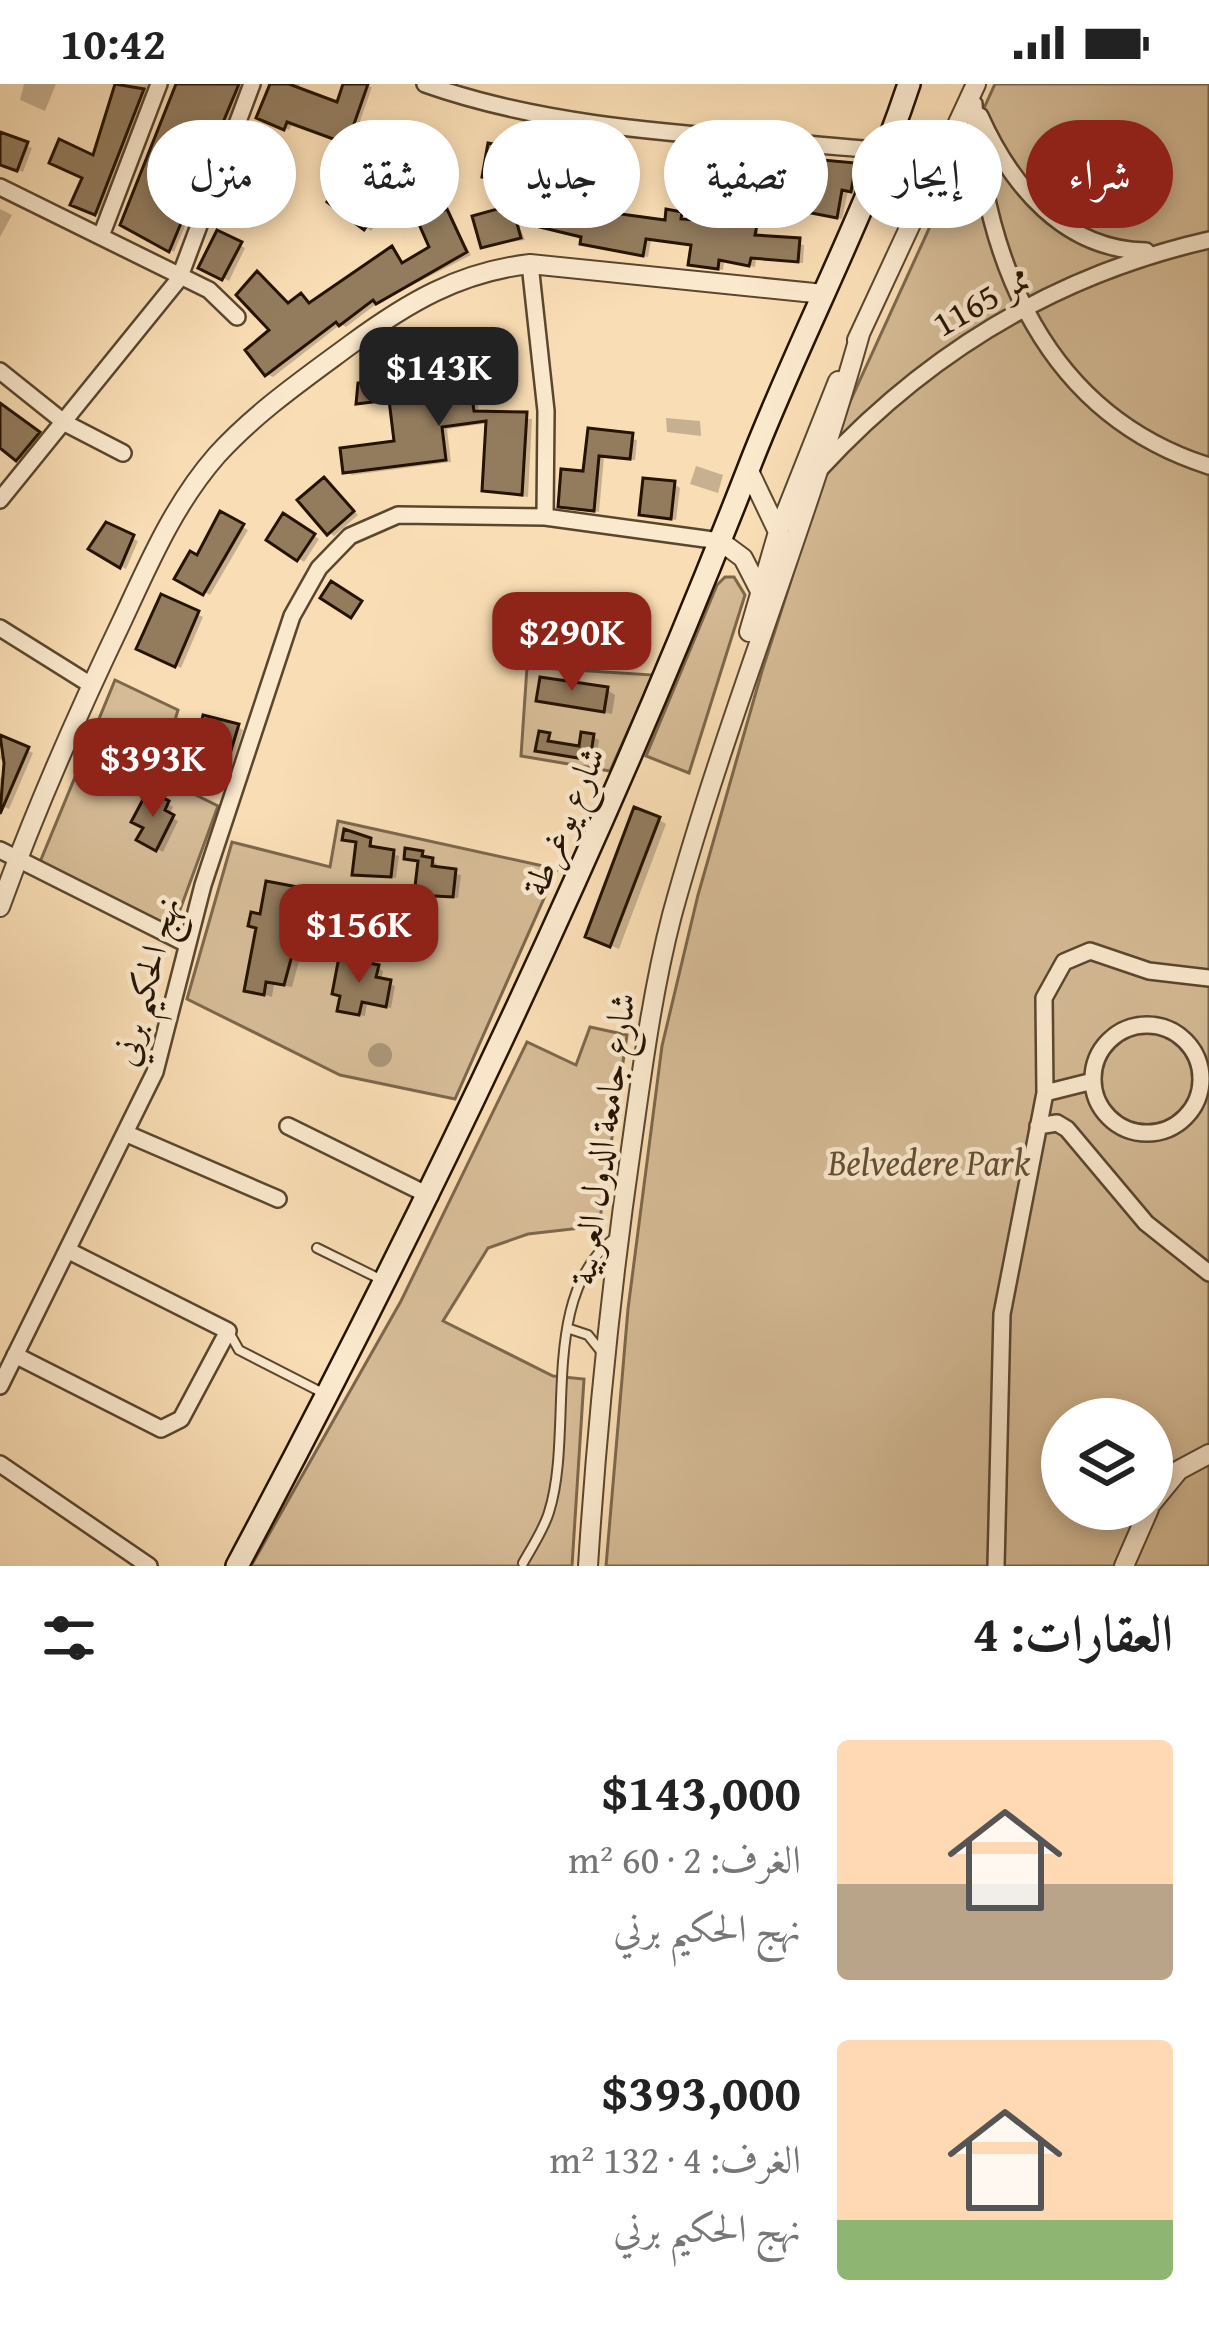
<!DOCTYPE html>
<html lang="ar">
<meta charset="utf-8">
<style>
body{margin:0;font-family:"Gentium Book Plus",Amiri,serif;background:#f2f2f2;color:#222;direction:rtl;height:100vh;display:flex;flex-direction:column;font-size:45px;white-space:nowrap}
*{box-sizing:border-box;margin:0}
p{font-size:39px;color:#767676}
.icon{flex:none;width:66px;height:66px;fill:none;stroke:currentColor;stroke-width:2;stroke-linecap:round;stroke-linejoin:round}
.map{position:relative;height:1482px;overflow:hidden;direction:ltr}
.details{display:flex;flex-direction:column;background:#fff;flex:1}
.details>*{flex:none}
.top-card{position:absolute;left:36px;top:36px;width:1137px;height:108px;direction:rtl;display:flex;gap:24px}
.controls{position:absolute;left:1041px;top:1314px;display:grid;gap:24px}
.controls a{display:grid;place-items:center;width:132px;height:132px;border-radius:50%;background:#fff;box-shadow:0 6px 18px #0003;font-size:60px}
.price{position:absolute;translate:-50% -102px;padding:0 27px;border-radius:24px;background:#8f2418;color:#fff;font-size:39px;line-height:78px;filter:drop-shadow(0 3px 6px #0008)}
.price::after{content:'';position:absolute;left:50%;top:72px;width:36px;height:27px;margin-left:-18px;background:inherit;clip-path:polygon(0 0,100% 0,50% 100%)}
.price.current{background:#222;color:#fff}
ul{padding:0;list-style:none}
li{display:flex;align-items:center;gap:36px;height:300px;padding:0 36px}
li span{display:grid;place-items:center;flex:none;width:336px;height:240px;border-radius:12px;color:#555}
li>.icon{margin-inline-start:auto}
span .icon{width:144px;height:144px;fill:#fffc;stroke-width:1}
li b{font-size:51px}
h2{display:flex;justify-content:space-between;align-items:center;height:144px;padding:0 36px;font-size:51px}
.tag{padding:0 42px;border-radius:54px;background:#fff;box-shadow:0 6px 18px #0003;font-size:42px;line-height:108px}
.tag.current{background:#8f2418;color:#fff}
.status{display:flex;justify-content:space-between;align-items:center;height:84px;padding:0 60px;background:#fff;direction:ltr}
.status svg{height:33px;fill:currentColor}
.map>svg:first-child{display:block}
.green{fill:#d5bb96;stroke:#7d674c;stroke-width:3;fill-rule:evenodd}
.shadow{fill:#0003}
.building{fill:#937c5e;stroke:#251301;stroke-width:3}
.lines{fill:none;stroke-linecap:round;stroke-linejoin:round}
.service-casing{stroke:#5a462e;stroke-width:12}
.minor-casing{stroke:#5a462e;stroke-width:20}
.tertiary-casing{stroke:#5a462e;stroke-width:22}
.secondary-casing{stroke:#251301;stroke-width:26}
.service{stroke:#fbe9ce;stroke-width:8}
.minor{stroke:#fbe9ce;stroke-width:15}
.tertiary{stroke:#fbe9ce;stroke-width:18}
.secondary{stroke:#fbe9ce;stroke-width:21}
.labels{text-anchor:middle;stroke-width:9;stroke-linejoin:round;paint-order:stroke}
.street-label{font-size:36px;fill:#251301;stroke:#fbe9ce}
.park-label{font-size:36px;font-style:italic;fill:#634e35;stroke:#fbe9ce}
</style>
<div class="status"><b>10:42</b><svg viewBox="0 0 49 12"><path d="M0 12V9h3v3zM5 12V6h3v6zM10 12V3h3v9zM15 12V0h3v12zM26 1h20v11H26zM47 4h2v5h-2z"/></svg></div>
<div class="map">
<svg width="1209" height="1482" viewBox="0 0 1209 1482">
<rect width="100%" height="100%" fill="#f9ddb4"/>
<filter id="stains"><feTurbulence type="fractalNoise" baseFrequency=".00167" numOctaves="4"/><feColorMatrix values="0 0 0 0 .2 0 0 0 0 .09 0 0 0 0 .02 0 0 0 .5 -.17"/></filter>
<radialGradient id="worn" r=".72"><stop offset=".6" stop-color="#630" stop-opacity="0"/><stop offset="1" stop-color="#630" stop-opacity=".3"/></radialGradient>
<path class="green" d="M995,0H1209V1482H606L628,1225L662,962L698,811L762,587L844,331ZM1062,1335H1152V1425H1062Z
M725,493H734L745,511L689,689L646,672L717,501Z
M527,583L653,591L610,687L521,672Z
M115,596L178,626L169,656L182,663L168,697L218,722L173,845L40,778Z
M338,737L557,785L455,1015L340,991L187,915L232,758L330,783Z
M590,943L627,951L599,1142L528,1150L488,1164L443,1237L553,1292L584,1295L572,1482H251L401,1217L527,958L576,981Z"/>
<path class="shadow" d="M24,0H56L45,27L20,16Z
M120,0H148L100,131L74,119Z
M177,0H245L174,168L123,140Z
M271,0H300L298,6L339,21L347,0L372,3L352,60L293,38L289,46L260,33Z
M0,51L32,64L23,88L0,80Z
M521,67L527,71L522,100L485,92Z
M735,71L855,82L861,85L856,109L848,107L842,135L810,129L804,126L806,114L731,102Z
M362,86L397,112L371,147L331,118Z
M607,120L611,132L667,140L681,130L686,139L756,143L760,154L804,161L803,179L756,175L755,183L724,177L723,186L697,182L694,162L651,156L648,173L589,162L584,159L588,124Z
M0,125L12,131L0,153Z
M512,125L525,156L483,162Z
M447,128L471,171L379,218L346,243L341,240L273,293L267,290L274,247L289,222L301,212L311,221L392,165L405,181L433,165Z
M218,150L245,164L229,197L202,183Z
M451,286L457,290L462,317L478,319L479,330L532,335L528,413L486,406L489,339L447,345L451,378L352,391L346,387L398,360L392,318H360Z
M0,324L43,353L23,378L0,363Z
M666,334L700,337L701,352L667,348Z
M590,348L637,356L635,376L604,373L599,428L561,421L586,390Z
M696,382L723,391L718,409L690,400Z
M325,397L358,431L334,452L329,448Z
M674,400L680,404L676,436L642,429Z
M221,431L248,446L210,511L178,494L198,475Z
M284,433L319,455L304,478L270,455Z
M107,442L138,457L126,485L91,465Z
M162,514L203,533L181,584L139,563Z
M607,606L615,611L612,630L540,616Z
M238,643L243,646L225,703L201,691Z
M549,652L553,661L581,666L593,653L599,656L596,677L544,668Z
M2,655L33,669L9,725L0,721V695L8,679L0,675Z
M149,710L173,723L169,732L178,737L163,768L140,755Z
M658,735L666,740L619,865L597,856Z
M345,754L370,757L375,766L399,772L396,794L355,789L359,759Z
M422,770L437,780V785L461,791L458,814L417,809L421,778L407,774Z
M344,815L352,819L348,840L311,833L292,903L274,900L272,913L247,905L262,833Z
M378,884L383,887L381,897L395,902L391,924L367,919L365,932L346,928Z
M368 971a12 12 0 1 1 24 0a12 12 0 1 1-24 0Z"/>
<path class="building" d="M115,0L144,5L95,131L70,121L82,94L49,79L59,55L93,71Z
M176,0H239L169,168L120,141Z
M270,0H289L337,18L343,0H368L347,60L287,38L284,46L256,34Z
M0,48L28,58L17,87L0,81Z
M488,59L522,65L516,99L482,93Z
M733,68L856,79L851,108L842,106L837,134L801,127L803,113L728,104Z
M356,79L393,107L364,146L327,118Z
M549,112L586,120L587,114L608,117L606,128L665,136L666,125L682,128L681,135L757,141L755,151L800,154L798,178L751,174L749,182L719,176L718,185L688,181L691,161L646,155L643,172L580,160L581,153L535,142L541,114Z
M512,121L521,154L481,164L472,132Z
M447,125L467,168L376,220L373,216L339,242L336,238L265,292L245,266L269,246L236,211L257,187L288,219L301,209L309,219L392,162L402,179L429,163L418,138Z
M217,146L242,158L222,196L198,184Z
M452,283L457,315L472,313L474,327L527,328L522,411L482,407L486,337L442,343L446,376L343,389L340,364L394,357L389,316L356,320L358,299Z
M0,319L40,348L16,377L0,364Z
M588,344L633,349L630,375L599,372L594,427L558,423L561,385L583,387Z
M324,393L354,427L327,451L297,416Z
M643,394L675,397L671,435L639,431Z
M220,427L244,440L203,511L174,495L190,467L197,471Z
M283,429L315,450L297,477L266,456Z
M106,438L134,451L120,484L88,465Z
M331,497L362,517L351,534L320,514Z
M161,510L199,527L175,583L136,565Z
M540,593L608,603L604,628L536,617Z
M203,631L239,640L220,703L197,692L207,672L194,668Z
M539,647L550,649L548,657L579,662L581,648L594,650L590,676L535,667Z
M0,651L29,663L0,730L4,679Z
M148,706L169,717L165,726L174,731L156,767L136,756L143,744L131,738Z
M634,723L660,733L610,863L585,853Z
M344,745L371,754L370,762L394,766L391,793L352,791L356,758L342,756Z
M405,764L423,767L422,772L433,774L432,782L456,785L453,813L414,811L418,777L404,775Z
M266,797L345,812L340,838L303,831L284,901L266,898L264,911L244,907L256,844L248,842L251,828L260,830Z
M339,873L379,881L376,893L391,896L386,923L362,918L359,931L337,927L340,912L332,910Z"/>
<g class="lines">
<g class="service-casing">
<path id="service" d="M317,1164L380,1195
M570,1245L588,1251L604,1271
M230,1250L239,1266L321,1308
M523,1479C532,1463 544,1445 549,1428C575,1346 537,1210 617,1152"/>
</g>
<g class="minor-casing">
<path id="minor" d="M425,0C569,51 733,51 884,67
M974,20C984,177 1045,330 1209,382
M980,32C1011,101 1064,166 1146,167
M0,103L209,206L237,233
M101,152L159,0
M530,180L546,327L545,433
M0,287L65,339L123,369
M820,385C927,269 1055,191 1209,156
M0,416L179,195L252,0
M0,544L91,601
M0,766L185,859
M1093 995a54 54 0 1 1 108 0a54 54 0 1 1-108 0Z
M1045,1009L1093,997
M288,1042L430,1112
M1038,1042L1057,1039L1067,1045L1146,1139L1209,1189
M125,1049L278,1115
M15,1271L161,1345L181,1335L228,1247L67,1166
M0,1302L155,988L203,801L292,532L319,484L350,452L398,431L545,433L720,457
M0,1380L149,1482
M996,1482L1002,1230L1045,1009L1044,914L1064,878L1090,867L1149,887L1209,894"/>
</g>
<g class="tertiary-casing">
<path id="tertiary" d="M857,256L976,0
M748,385L780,452
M720,457L743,474L761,509
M749,548L778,448L838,297
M0,823C35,726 77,631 122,537C149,479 174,420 217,371C255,329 304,295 350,261C407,219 459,188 530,180L824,210
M1152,1419L1179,1386L1209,1370
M588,1482C597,1342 611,1203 631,1065C642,987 652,908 672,831C726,634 805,446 860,250
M1124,1482L1149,1425"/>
</g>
<g class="secondary-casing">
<path id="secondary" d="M237,1482C427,1126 601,762 748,386C798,256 865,133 909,0"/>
</g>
<use href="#service" class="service"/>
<use href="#minor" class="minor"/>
<use href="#tertiary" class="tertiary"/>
<use href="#secondary" class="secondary"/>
</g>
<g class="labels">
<g class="street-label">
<text transform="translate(981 216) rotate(-30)" y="13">ممر 1165</text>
<text transform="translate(563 737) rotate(-67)" y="13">شارع يوغرطة</text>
<text transform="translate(145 897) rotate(-75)" y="13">نهج الحكيم برني</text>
<text transform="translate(602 1055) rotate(-82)" y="13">شارع جامعة الدول العربية</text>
</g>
<g class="park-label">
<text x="929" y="1091">Belvedere Park</text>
</g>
</g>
<rect width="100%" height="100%" filter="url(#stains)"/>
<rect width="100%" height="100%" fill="url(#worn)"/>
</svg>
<div class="controls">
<a><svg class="icon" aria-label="layers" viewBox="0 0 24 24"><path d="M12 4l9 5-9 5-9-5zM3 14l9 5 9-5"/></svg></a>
</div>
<b class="price current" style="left:439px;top:345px">$143K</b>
<b class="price" style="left:572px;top:610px">$290K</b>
<b class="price" style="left:153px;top:736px">$393K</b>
<b class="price" style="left:359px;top:902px">$156K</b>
<div class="top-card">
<a class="tag current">شراء</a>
<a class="tag">إيجار</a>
<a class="tag">تصفية</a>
<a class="tag">جديد</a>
<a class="tag">شقة</a>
<a class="tag">منزل</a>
</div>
</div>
<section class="details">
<h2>العقارات: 4<svg class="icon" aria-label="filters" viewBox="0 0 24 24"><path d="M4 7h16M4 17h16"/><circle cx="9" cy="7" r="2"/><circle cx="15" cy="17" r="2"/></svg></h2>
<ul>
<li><span style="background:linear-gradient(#ffd9b3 60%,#b9a48a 0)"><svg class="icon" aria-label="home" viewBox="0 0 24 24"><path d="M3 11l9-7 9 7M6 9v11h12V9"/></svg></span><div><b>$143,000</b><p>الغرف: 2 · 60 m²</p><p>نهج الحكيم برني</p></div></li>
<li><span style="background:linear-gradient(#ffd9b3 75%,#8fb573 0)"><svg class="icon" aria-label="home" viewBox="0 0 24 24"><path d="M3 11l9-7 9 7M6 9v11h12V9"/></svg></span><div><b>$393,000</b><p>الغرف: 4 · 132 m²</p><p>نهج الحكيم برني</p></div></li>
</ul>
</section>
